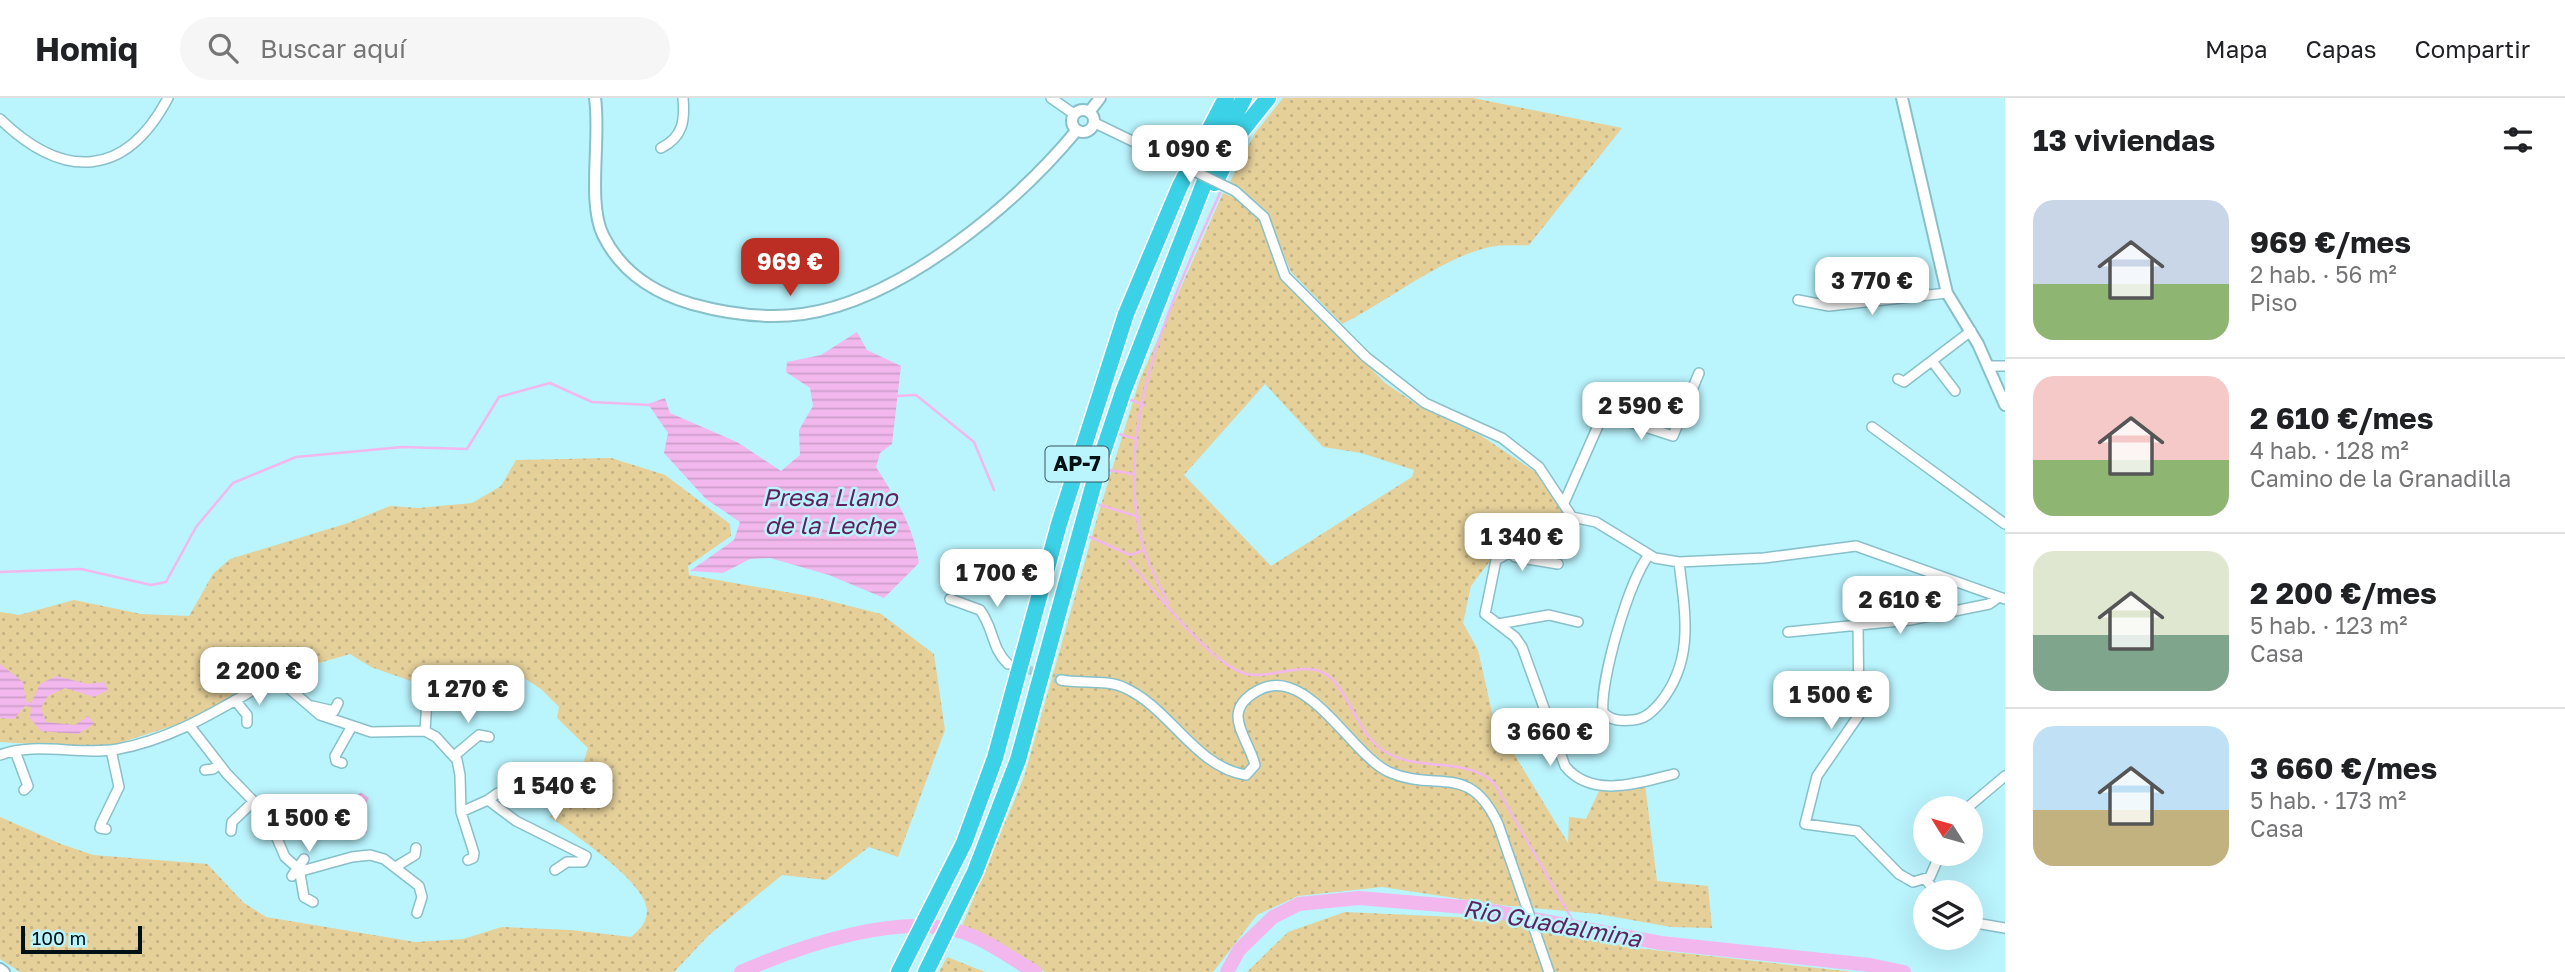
<!DOCTYPE html>
<html lang="es">
<meta charset="utf-8">
<style>
body{margin:0;font-family:"Golos Text",sans-serif;background:#f6f6f6;color:#202124;height:100vh;display:flex;flex-direction:column;font-size:26px;white-space:nowrap}
*{box-sizing:border-box;margin:0}
p{font-size:23px;color:#757577}
.icon{flex:none;width:38px;height:38px;fill:none;stroke:currentColor;stroke-width:2;stroke-linecap:round;stroke-linejoin:round}
.map{position:relative;flex:1;overflow:hidden}
.drawer{display:flex;flex-direction:column;background:#fff;width:560px}
.drawer>*{flex:none}
.needle{width:46px;rotate:307deg}
.fabs{position:absolute;left:1913px;top:698px;display:grid;gap:14px}
.fabs a{display:grid;place-items:center;width:70px;height:70px;border-radius:50%;background:#fff;box-shadow:0 7px 28px #0002;font-size:35px}
.scale{position:absolute;left:21px;bottom:18px;width:121px;box-sizing:border-box;padding-left:7px;border:4px solid #001115;border-top:0;font-size:19px;line-height:24px;white-space:nowrap;color:#001115;-webkit-text-stroke:5px #baf4fd;paint-order:stroke}
.price{position:absolute;translate:-50% -60px;padding:0 16px;border-radius:14px;background:#fff;color:#222;font-size:23px;line-height:46px;filter:drop-shadow(0 2px 4px #0008)}
.price::after{content:'';position:absolute;left:50%;top:42px;width:21px;height:16px;margin-left:-10px;background:inherit;clip-path:polygon(0 0,100% 0,50% 100%)}
.price.selected{background:#bc2e24;color:#fff}
ul{padding:0;list-style:none}
li{display:flex;align-items:center;gap:21px;height:175px;padding:0 28px}
li+li{border-top:2px solid #e0e0e0}
li span{display:grid;place-items:center;flex:none;width:196px;height:140px;border-radius:21px;color:#555}
li>.icon{margin-inline-start:auto}
span .icon{width:84px;height:84px;fill:#fffc;stroke-width:1}
li b{font-size:30px}
h2{display:flex;justify-content:space-between;align-items:center;height:84px;padding:0 28px;font-size:30px}
header{display:flex;align-items:center;gap:42px;box-sizing:border-box;height:98px;padding:0 35px;background:#fff;border-bottom:2px solid #e0e0e0}
header strong{font-size:33px}
nav{display:flex;gap:38px;margin-inline-start:auto;font-size:24px}
.search{width:490px;height:63px;background:#f6f6f6;display:flex;align-items:center;gap:18px;box-sizing:border-box;padding:0 24px;border-radius:38px;color:#757577;font-size:26px}
main{display:flex;flex:1;min-height:0}
.map>svg:first-child{display:block}
.grass{fill:url(#grass-dots);fill-rule:evenodd}
.water{fill:url(#water-rules)}
.lines{fill:none;stroke-linecap:round;stroke-linejoin:round}
.stream{stroke:#f2b8ee;stroke-width:2.5}
.river{stroke:#f2b8ee;stroke-width:14}
.minor-tunnel{stroke:#9ed2da;stroke-width:9;stroke-dasharray:9 4.5;stroke-linecap:butt}
.minor-casing{stroke:#88c0ca;stroke-width:12}
.tertiary-casing{stroke:#88c0ca;stroke-width:14}
.motorway-casing{stroke:#fff;stroke-width:19}
.minor{stroke:#fff;stroke-width:9}
.tertiary{stroke:#fff;stroke-width:10}
.motorway{stroke:#3bd1e6;stroke-width:16}
.minor-bridge-casing{stroke:#88c0ca;stroke-width:12;stroke-linecap:butt}
.minor-bridge{stroke:#fff;stroke-width:9}
.labels{text-anchor:middle;stroke-width:5;stroke-linejoin:round;paint-order:stroke}
.shield{fill:#baf4fd;stroke:#38555b;stroke-width:2}
.shield-label{font-size:21px;font-weight:bold;fill:#001115}
.water-label{font-size:24px;font-style:italic;fill:#632161;stroke:#baf4fd}
</style>
<header>
<strong>Homiq</strong>
<div class="search"><svg class="icon" aria-label="search" viewBox="0 0 24 24"><circle cx="10" cy="10" r="6"/><path d="M15 15l6 6"/></svg>Buscar aquí</div>
<nav><a>Mapa</a><a>Capas</a><a>Compartir</a></nav>
</header>
<main>
<div class="map">
<svg width="2005" height="874" viewBox="0 0 2005 874">
<defs>
<pattern id="grass-dots" width="8" height="8" patternUnits="userSpaceOnUse" patternTransform="scale(1.75)"><rect width="8" height="8" fill="#e5d09a"/><path d="M2 2h.1M6 6h.1" fill="none" stroke="#c3b284" stroke-width="1.8" stroke-linecap="round"/></pattern>
<pattern id="water-rules" width="6" height="5" patternUnits="userSpaceOnUse" patternTransform="scale(1.75)"><rect width="6" height="5" fill="#f2b8ee"/><path d="M0 2.5h6" fill="none" stroke="#ce9dcb"/></pattern>
</defs>
<rect width="100%" height="100%" fill="#baf4fd"/>
<path class="grass" d="M1283,0H1473L1622,30L1529,147C1515,148 1499,146 1486,150C1438,162 1387,204 1342,226L1291,174L1264,111L1230,84L1255,35Z
M1223,95L1239,102L1258,118L1271,143L1277,169L1312,210L1385,285L1422,310L1480,337L1537,375L1565,413L1490,463L1471,488L1463,525L1478,552L1494,623L1568,745L1569,719L1586,721L1599,693L1645,686L1657,783L1708,788L1712,830L1671,829L1598,816L1501,807L1382,789L1298,798L1257,817L1213,874H1045L962,828L1024,679L1098,417L1140,281ZM1265,286L1323,349L1361,355L1414,372L1412,379L1271,468L1184,377Z
M611,360L665,377L730,426L731,438L688,468L689,477L814,499L881,516L934,556L945,632L898,759L869,749L826,782L782,777L709,837L674,874H20L0,861V719L61,746L93,757L207,766L244,805L266,819L415,844L463,841L502,829L570,832L631,839C640,831 647,825 647,812C646,784 572,735 550,719L582,669L588,650L557,620L559,609L541,591L513,573L431,594L428,589L371,569L350,556L270,579L185,624L113,647L66,648L0,644V514L19,517L74,502L141,516L189,518L213,476L230,461L348,425L390,408L419,410L472,405L501,388L516,362Z
M1345,814L1498,821L1636,850L1854,874H1247L1288,834Z
M947,859L985,874H939Z"/>
<path class="water" d="M857,234L867,252L901,268L892,346L880,355L876,369C896,401 913,427 919,465L884,500L829,477L770,460L750,461L723,475L690,473L734,442L740,424L706,401L664,355L668,335L648,306L665,300L670,315L737,344L781,373L800,357L799,332L813,308L810,290L786,274L787,264L821,257Z
M0,566L23,584L26,603L31,605L40,586L56,578L88,586L104,584L108,592L94,599L65,590L48,598L41,610L46,624L75,627L88,618L94,626L78,636L41,633L30,620L31,609L25,608L14,621L0,620Z
M361,695L369,700L365,707L367,713L359,715L357,720L367,734L358,741L350,735L347,709L339,704Z"/>
<g class="lines">
<path class="stream" d="M896,298L916,297L974,344L994,392
M1131,302L1144,307
M1119,336L1136,341
M1108,372L1133,376
M1100,407L1139,419
M1090,439L1130,457L1144,452
M1129,463C1156,494 1206,561 1243,575C1269,584 1308,558 1331,580C1352,601 1358,636 1384,653C1418,675 1463,657 1494,685L1577,830
M0,474L81,471L151,487L166,484L196,429L233,385L296,359L402,349L467,351L499,299L550,285L592,304L650,307
M1168,505C1160,487 1149,469 1144,451C1109,332 1172,202 1220,95"/>
<path class="river" d="M741,874C800,848 901,813 965,835C989,843 1013,862 1035,874
M1227,874L1239,852L1273,819L1299,806L1359,800L1476,810L1661,845L1870,867L1904,874"/>
<path class="minor-tunnel" d="M1016,568L1061,582"/>
<g class="minor-casing">
<path id="minor" d="M1051,0L1074,16
M0,21C63,82 125,81 168,0
M1095,25L1157,55
M661,50C683,39 685,23 683,0
M1235,93L1264,119L1285,178L1366,259L1425,305L1502,340L1539,369L1572,419L1596,424L1655,460L1679,464L1764,460L1856,448L2005,501
M1798,202L1829,208L1947,195
M1932,263L1955,293
M1988,268H2005
M1898,281L1904,284L1971,233
M1872,329L2005,426
M1564,405L1601,321L1611,318L1673,338L1699,275
M1572,419L1496,462L1485,516L1515,539L1522,549L1565,668C1591,701 1639,685 1674,676
M1509,453L1515,459L1558,466
M1649,457C1629,482 1600,582 1603,614C1611,623 1621,623 1633,622C1645,621 1652,614 1660,605C1695,562 1685,515 1679,464
M950,501L980,512C994,530 991,550 1008,566
M1498,526L1549,517L1578,524
M1858,528L1859,617L1817,678L1805,726L1857,733L1899,776L1913,784L1930,779L1940,756
M1788,534L1910,522L1989,506L1999,499
M1061,582C1081,586 1107,581 1125,590C1170,610 1195,669 1246,677L1255,667C1247,637 1220,614 1257,593C1306,564 1351,657 1389,674C1437,695 1469,663 1498,726L1549,874
M235,602L247,617V625
M312,608L334,613L338,605
M189,627L227,676L267,717L285,759L294,767L305,772L352,759L370,757L384,761L419,788L422,799L417,815
M425,633L427,601L480,584L492,585
M15,653L28,688L24,692
M0,657C35,643 80,658 118,651C169,642 213,615 257,590L270,585L284,586L320,617L371,634L425,633L436,639L457,662L460,677L461,714L474,755L473,760L468,762
M454,658L479,637L489,639
M342,665L336,663L335,658L352,628
M205,672L213,671L219,666
M488,702L498,695L513,696
M1967,710L2005,678
M461,714L488,702L516,723L586,758L583,764H567L555,772
M106,731L100,730L101,726L119,689L111,652
M231,733L232,724L253,704
M397,768L415,757L416,750
M299,770L304,799L313,804
M292,778L304,761
M1926,782L1936,794
M1970,824L2005,830"/>
</g>
<g class="tertiary-casing">
<path id="tertiary" d="M595,0C601,39 587,105 603,137C621,174 654,195 692,206C728,216 765,221 803,216C901,202 1015,107 1077,32
M1902,0L1947,195L1978,246L2005,307
M1072 23a11 11 0 1 1 22 0a11 11 0 1 1-22 0Z
M1090,13L1100,0
M0,871L4,874"/>
</g>
<g class="motorway-casing">
<path id="motorway" d="M1215,85L1240,35L1268,0
M899,874L964,745L995,660L1059,426L1126,216L1180,88L1226,0
M926,874L975,774L1018,662L1100,363L1123,294L1217,52L1244,0"/>
</g>
<use href="#minor" class="minor"/>
<use href="#tertiary" class="tertiary"/>
<use href="#motorway" class="motorway"/>
<g class="minor-bridge-casing">
<path id="minor-bridge" d="M1157,55L1235,93"/>
</g>
<use href="#minor-bridge" class="minor-bridge"/>
</g>
<g class="labels">
<rect class="shield" x="1045.5" y="348.5" width="63" height="35" rx="5"/>
<g class="shield-label">
<text x="1077" y="373">AP-7</text>
</g>
<g class="water-label">
<text x="830" y="408">Presa Llano<tspan x="830" dy="28">de la Leche</tspan></text>
<text transform="translate(1552 826) rotate(10)" y="8">Rio Guadalmina</text>
</g>
</g>
</svg>
<div class="fabs">
<a><svg class="needle" viewBox="-14 -14 28 28"><path d="M0-13l5 13h-10z" fill="#e53935"/><path d="M0 13l5-13h-10z" fill="#757577"/></svg></a>
<a><svg class="icon" aria-label="layers" viewBox="0 0 24 24"><path d="M12 4l9 5-9 5-9-5zM3 14l9 5 9-5"/></svg></a>
</div>
<div class="scale">100 m</div>
<b class="price" style="left:1190px;top:87px">1 090 €</b>
<b class="price selected" style="left:790px;top:200px">969 €</b>
<b class="price" style="left:1872px;top:219px">3 770 €</b>
<b class="price" style="left:1641px;top:344px">2 590 €</b>
<b class="price" style="left:1522px;top:475px">1 340 €</b>
<b class="price" style="left:997px;top:511px">1 700 €</b>
<b class="price" style="left:1900px;top:538px">2 610 €</b>
<b class="price" style="left:259px;top:609px">2 200 €</b>
<b class="price" style="left:468px;top:627px">1 270 €</b>
<b class="price" style="left:1831px;top:633px">1 500 €</b>
<b class="price" style="left:1550px;top:670px">3 660 €</b>
<b class="price" style="left:555px;top:724px">1 540 €</b>
<b class="price" style="left:309px;top:756px">1 500 €</b>
</div>
<section class="drawer">
<h2>13 viviendas<svg class="icon" aria-label="filters" viewBox="0 0 24 24"><path d="M4 7h16M4 17h16"/><circle cx="9" cy="7" r="2"/><circle cx="15" cy="17" r="2"/></svg></h2>
<ul>
<li><span style="background:linear-gradient(#c9d6e8 60%,#8fb573 0)"><svg class="icon" aria-label="home" viewBox="0 0 24 24"><path d="M3 11l9-7 9 7M6 9v11h12V9"/></svg></span><div><b>969 €/mes</b><p>2 hab. · 56 m²</p><p>Piso</p></div></li>
<li><span style="background:linear-gradient(#f6c9c9 60%,#8fb573 0)"><svg class="icon" aria-label="home" viewBox="0 0 24 24"><path d="M3 11l9-7 9 7M6 9v11h12V9"/></svg></span><div><b>2 610 €/mes</b><p>4 hab. · 128 m²</p><p>Camino de la Granadilla</p></div></li>
<li><span style="background:linear-gradient(#dfe7d0 60%,#7fa58c 0)"><svg class="icon" aria-label="home" viewBox="0 0 24 24"><path d="M3 11l9-7 9 7M6 9v11h12V9"/></svg></span><div><b>2 200 €/mes</b><p>5 hab. · 123 m²</p><p>Casa</p></div></li>
<li><span style="background:linear-gradient(#bfe0f5 60%,#c2b280 0)"><svg class="icon" aria-label="home" viewBox="0 0 24 24"><path d="M3 11l9-7 9 7M6 9v11h12V9"/></svg></span><div><b>3 660 €/mes</b><p>5 hab. · 173 m²</p><p>Casa</p></div></li>
</ul>
</section>
</main>
